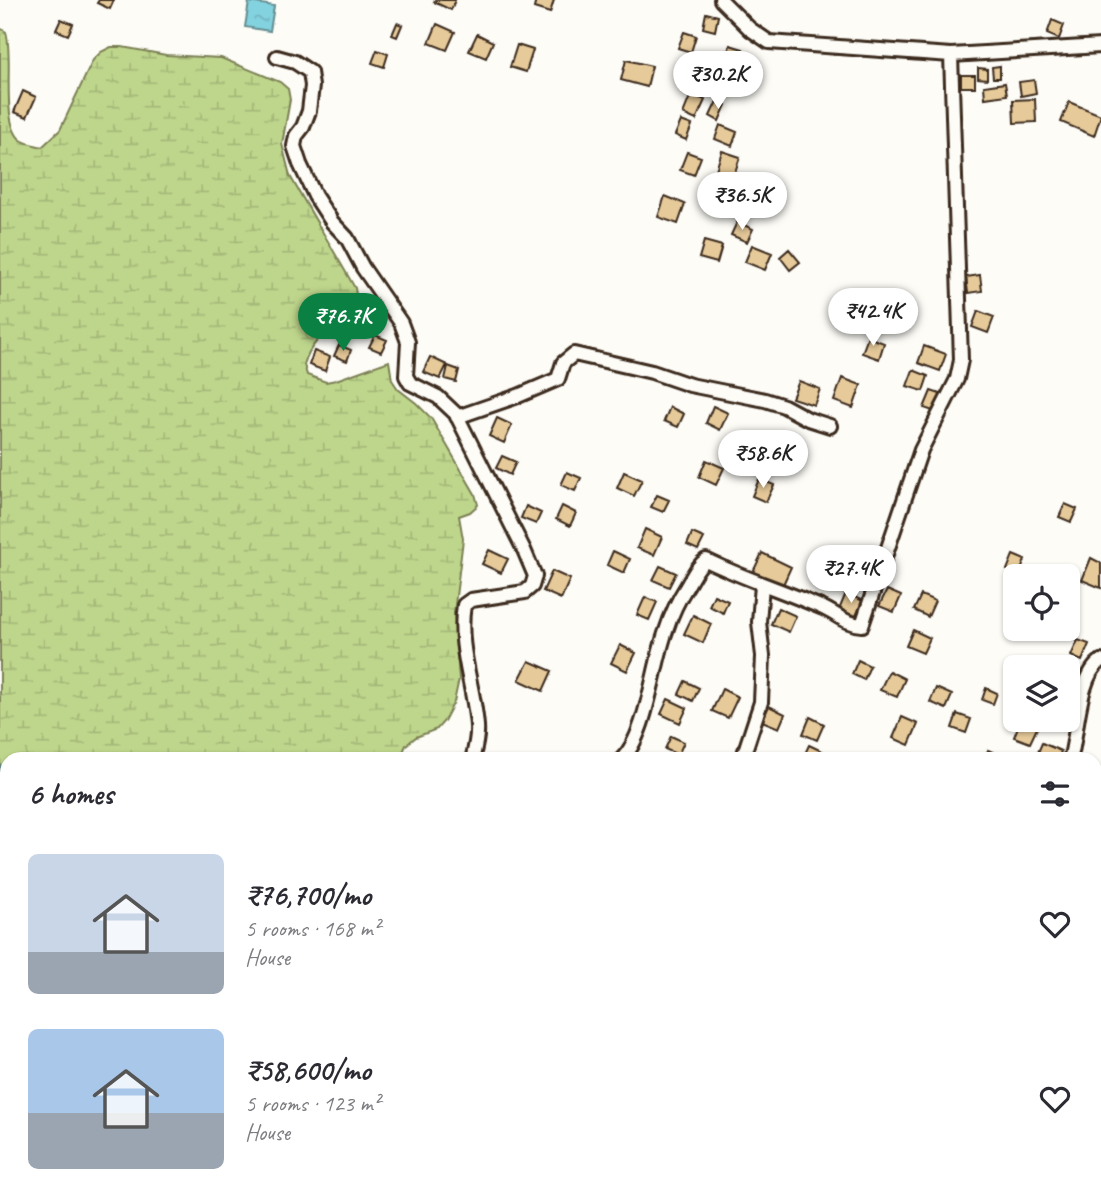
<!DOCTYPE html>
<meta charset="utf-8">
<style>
body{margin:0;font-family:Caveat,sans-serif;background:#f7f7f7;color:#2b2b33;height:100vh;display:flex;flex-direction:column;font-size:26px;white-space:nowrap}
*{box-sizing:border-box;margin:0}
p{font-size:23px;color:#7c7c81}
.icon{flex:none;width:38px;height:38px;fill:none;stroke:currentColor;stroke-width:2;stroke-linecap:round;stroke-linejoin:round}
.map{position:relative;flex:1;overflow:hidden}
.details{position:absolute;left:0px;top:752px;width:1102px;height:450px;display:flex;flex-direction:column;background:#fff;border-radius:21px 21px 0 0;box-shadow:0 2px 5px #0004}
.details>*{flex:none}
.fabs{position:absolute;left:1003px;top:564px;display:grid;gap:14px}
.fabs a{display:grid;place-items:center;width:77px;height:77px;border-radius:10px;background:#fff;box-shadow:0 2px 5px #0004;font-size:35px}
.price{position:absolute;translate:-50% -60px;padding:0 16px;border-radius:24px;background:#fff;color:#222;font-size:23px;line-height:46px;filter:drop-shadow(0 2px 4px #0008)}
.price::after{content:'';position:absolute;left:50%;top:42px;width:21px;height:16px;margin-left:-10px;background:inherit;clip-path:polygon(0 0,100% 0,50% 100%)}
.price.on{background:#0b8043;color:#fff}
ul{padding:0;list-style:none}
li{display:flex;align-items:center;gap:21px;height:175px;padding:0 28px}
li span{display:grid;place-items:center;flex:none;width:196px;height:140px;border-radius:10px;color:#555}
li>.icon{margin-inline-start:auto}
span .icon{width:84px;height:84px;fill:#fffc;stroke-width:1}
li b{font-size:30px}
h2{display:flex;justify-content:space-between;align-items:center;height:84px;padding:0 28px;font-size:30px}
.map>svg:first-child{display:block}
.wetland{fill:url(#wetland-marsh);stroke:#7c8055;stroke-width:2}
.water{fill:url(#water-ripples);stroke:#668f92;stroke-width:2}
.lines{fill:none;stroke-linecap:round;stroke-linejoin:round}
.stream{stroke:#668f92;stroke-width:3.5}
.building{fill:#e6ca9a;stroke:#3b2a1e;stroke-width:2}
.minor-casing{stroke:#3b2a1e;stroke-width:18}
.minor{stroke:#fdfcf7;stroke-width:12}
.rail{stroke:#3b2a1e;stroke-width:3.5}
</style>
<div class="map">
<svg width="1101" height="1202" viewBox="0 0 1101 1202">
<defs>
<pattern id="wetland-marsh" width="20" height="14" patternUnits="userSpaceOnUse" patternTransform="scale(1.75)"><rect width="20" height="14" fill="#bed68c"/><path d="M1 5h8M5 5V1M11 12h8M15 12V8" fill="none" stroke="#a4b878"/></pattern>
<pattern id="water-ripples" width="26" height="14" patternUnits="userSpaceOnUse" patternTransform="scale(1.75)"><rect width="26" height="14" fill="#83d2df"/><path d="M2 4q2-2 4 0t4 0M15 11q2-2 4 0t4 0" fill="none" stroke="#72b4bf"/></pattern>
</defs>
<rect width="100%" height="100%" fill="#fdfcf7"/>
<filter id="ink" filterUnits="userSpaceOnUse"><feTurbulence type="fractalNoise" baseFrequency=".0143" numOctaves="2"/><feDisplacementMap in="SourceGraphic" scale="14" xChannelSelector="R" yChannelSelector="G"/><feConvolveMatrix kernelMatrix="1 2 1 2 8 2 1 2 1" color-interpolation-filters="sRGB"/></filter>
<g filter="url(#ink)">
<path class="wetland" d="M0,28L6,32C14,56 0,123 21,140C27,144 36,145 42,147L60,130L93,60L101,52L111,47H122L166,55L221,58L280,82L288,89L290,100L282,144L290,176L355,288L360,320C351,326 348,326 338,328C321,332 308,349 304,365L307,375L326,382L336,380L389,361L392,380L398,389L416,403L431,418L475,494L478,505L470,512L459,516L463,539L454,613L459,679L454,702L444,721L437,729L416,737L406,745L400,759L7,760V899L0,900Z"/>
<path class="water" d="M249,2L274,6L270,31L245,27Z"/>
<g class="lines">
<path class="stream" d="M0,766L7,790
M1096,932L1101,931
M0,1007L7,976"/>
</g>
<path class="building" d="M99,0H114L110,9L97,3Z
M435,0H455L451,10L434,2Z
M536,0H554L550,13L534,8Z
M706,13L718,16L715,31L703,28Z
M61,19L73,24L68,35L56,30Z
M1052,20L1064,25L1059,39L1047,34Z
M397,23L402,25L397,37L392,35Z
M437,24L455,32L447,50L429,43Z
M684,32L696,36L691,52L678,48Z
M477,34L493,42L486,58L469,51Z
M517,45L533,50L526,72L510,67Z
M730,45L743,49L737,67L725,63Z
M377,50L388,54L384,67L372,63Z
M626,60L652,66L647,87L621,80Z
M1000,66V78H993L992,67Z
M978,68L987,69V79L978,78Z
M739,74L753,79L747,95L733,90Z
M961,75H975V87H961Z
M1034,80L1036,93L1021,96L1019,82Z
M1005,83L1007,95L985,98L984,86Z
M23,91L36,97L27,117L14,112Z
M691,94L705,100L696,120L683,114Z
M1035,99L1036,122L1014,123L1013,100Z
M717,101L726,105L719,121L710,116Z
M1069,102L1101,115L1094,136L1061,122Z
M681,121L692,125L686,140L675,135Z
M720,125L737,132L732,146L715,139Z
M722,151L740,157L734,175L716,170Z
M687,152L701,157L694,175L680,170Z
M665,196L685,204L678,224L658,217Z
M737,222L753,229L747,242L731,235Z
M704,241L722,246L717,263L699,258Z
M752,245L772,253L765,270L745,262Z
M789,249L800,262L790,270L780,257Z
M980,275L982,291L968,293L966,277Z
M978,311L994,317L988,333L972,327Z
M375,335L387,340L381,352L369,347Z
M868,337L884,343L879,359L862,353Z
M339,345L351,350L347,361L334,356Z
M924,346L946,354L940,371L918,363Z
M314,351L330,357L325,371L309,365Z
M430,357L447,365L440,379L423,372Z
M448,366L459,370L456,382L445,379Z
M913,370L928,376L923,391L907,386Z
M842,378L861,385L853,408L834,401Z
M799,381L820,389L814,405L792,398Z
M931,391L943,395L936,412L924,408Z
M713,406L728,413L720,430L706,423Z
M670,407L684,414L678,427L664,421Z
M497,418L512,425L504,443L489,436Z
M502,456L516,462L510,475L496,468Z
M706,460L724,468L716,485L699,477Z
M567,472L581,478L575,491L561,485Z
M624,472L642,480L634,496L617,488Z
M759,479L774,485L766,502L752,496Z
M657,495L669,500L663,512L651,507Z
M1065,504L1077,509L1071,522L1059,517Z
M526,506L541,513L536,524L521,518Z
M562,506L576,513L570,526L556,519Z
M645,529L662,537L654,555L637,548Z
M692,533L704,538L698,550L687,545Z
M489,550L508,559L501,573L482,564Z
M613,551L630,559L624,573L607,565Z
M762,553L791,567L781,589L751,576Z
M1013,555L1025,560L1019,575L1007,570Z
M1091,558L1101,563V588L1082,580Z
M660,566L676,573L669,587L653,580Z
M552,571L570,579L561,599L543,591Z
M887,590L901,596L894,612L879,606Z
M846,593L863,601L855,618L839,610Z
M714,595L728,601L723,613L709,606Z
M921,595L935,601L928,617L914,610Z
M645,597L657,602L649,620L637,615Z
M778,608L796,616L789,632L771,624Z
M693,615L711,624L703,643L684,634Z
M913,630L930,638L923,653L906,646Z
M1078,640L1089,644L1082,661L1071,656Z
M620,645L636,653L627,671L611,663Z
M858,660L870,666L864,680L852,674Z
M529,661L552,671L543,691L519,680Z
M889,671L905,679L897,697L880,690Z
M685,681L699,688L693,701L679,694Z
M936,688L952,695L946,709L930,702Z
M986,688L997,693L993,704L982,700Z
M722,689L738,697L728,718L712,711Z
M668,699L687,708L680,723L661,714Z
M769,706L785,714L779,728L762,721Z
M957,714L971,719L966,733L952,728Z
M810,717L824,724L817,740L803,734Z
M902,717L918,724L909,745L893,738Z
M1021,719L1038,726L1030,743L1014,737Z
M671,736L684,742L678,755L665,749Z
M1042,743L1061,751L1058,760H1043L1036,757Z
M809,745L826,753L823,760H802Z
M988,750L1006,758L1005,760H984Z
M1096,1079L1101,1081L1097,1099L1096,1098Z
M753,1195H775L773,1202L752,1200Z"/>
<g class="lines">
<g class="minor-casing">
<path id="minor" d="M721,0L750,29L769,42L951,55L1101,46
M277,57L295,62L310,72L312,86L309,111L303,127L296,136L294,146L300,164L315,196L332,222L347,238L363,268L401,323L408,342L406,376L410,383L438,397L456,414L524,550L535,576L532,586L525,592L471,600L464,605C457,646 474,686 477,726C478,738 475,748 472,760
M457,417L518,396L558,379L563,363L574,354L652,372L690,385L765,400L784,406L808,419L830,426
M621,760C647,736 653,665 666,631C671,615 678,600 687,586C693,576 697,566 706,560C745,579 784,591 823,608C837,614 845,624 862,625L921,450L957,379L961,360L951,55
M742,760L761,702L763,656L759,622L762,585
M1070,760C1078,733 1078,676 1101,661
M0,912H7
M657,1195L659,1202
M900,1202L909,1195"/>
</g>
<use href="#minor" class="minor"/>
<path class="rail" d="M1096,960H1101
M1096,979L1101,978
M0,1190L7,1188
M15,1202L46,1195"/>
</g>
</g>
</svg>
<div class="fabs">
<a><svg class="icon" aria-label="locate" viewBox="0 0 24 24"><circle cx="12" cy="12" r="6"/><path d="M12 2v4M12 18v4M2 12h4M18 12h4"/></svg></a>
<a><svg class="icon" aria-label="layers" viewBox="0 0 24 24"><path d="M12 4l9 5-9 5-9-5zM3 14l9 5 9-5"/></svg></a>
</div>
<b class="price" style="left:718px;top:111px">₹30.2K</b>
<b class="price" style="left:742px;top:232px">₹36.5K</b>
<b class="price" style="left:873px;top:348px">₹42.4K</b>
<b class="price on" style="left:343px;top:353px">₹76.7K</b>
<b class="price" style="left:763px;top:490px">₹58.6K</b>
<b class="price" style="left:851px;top:605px">₹27.4K</b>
<section class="details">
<h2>6 homes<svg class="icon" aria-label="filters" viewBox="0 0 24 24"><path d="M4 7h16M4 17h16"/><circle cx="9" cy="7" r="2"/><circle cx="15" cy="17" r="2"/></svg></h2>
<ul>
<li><span style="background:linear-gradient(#c9d6e8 70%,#9aa5b1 0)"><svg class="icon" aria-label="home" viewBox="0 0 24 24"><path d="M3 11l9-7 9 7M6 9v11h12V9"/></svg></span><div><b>₹76,700/mo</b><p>5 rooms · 168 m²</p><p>House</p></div><svg class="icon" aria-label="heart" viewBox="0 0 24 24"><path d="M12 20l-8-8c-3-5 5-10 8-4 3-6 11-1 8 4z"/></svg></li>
<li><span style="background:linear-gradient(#a9c7e8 60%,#9aa5b1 0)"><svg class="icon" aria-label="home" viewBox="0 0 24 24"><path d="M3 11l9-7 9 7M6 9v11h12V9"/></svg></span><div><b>₹58,600/mo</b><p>5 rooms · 123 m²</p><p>House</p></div><svg class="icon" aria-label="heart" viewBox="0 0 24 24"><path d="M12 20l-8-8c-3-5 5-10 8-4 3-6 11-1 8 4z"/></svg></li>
</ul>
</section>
</div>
